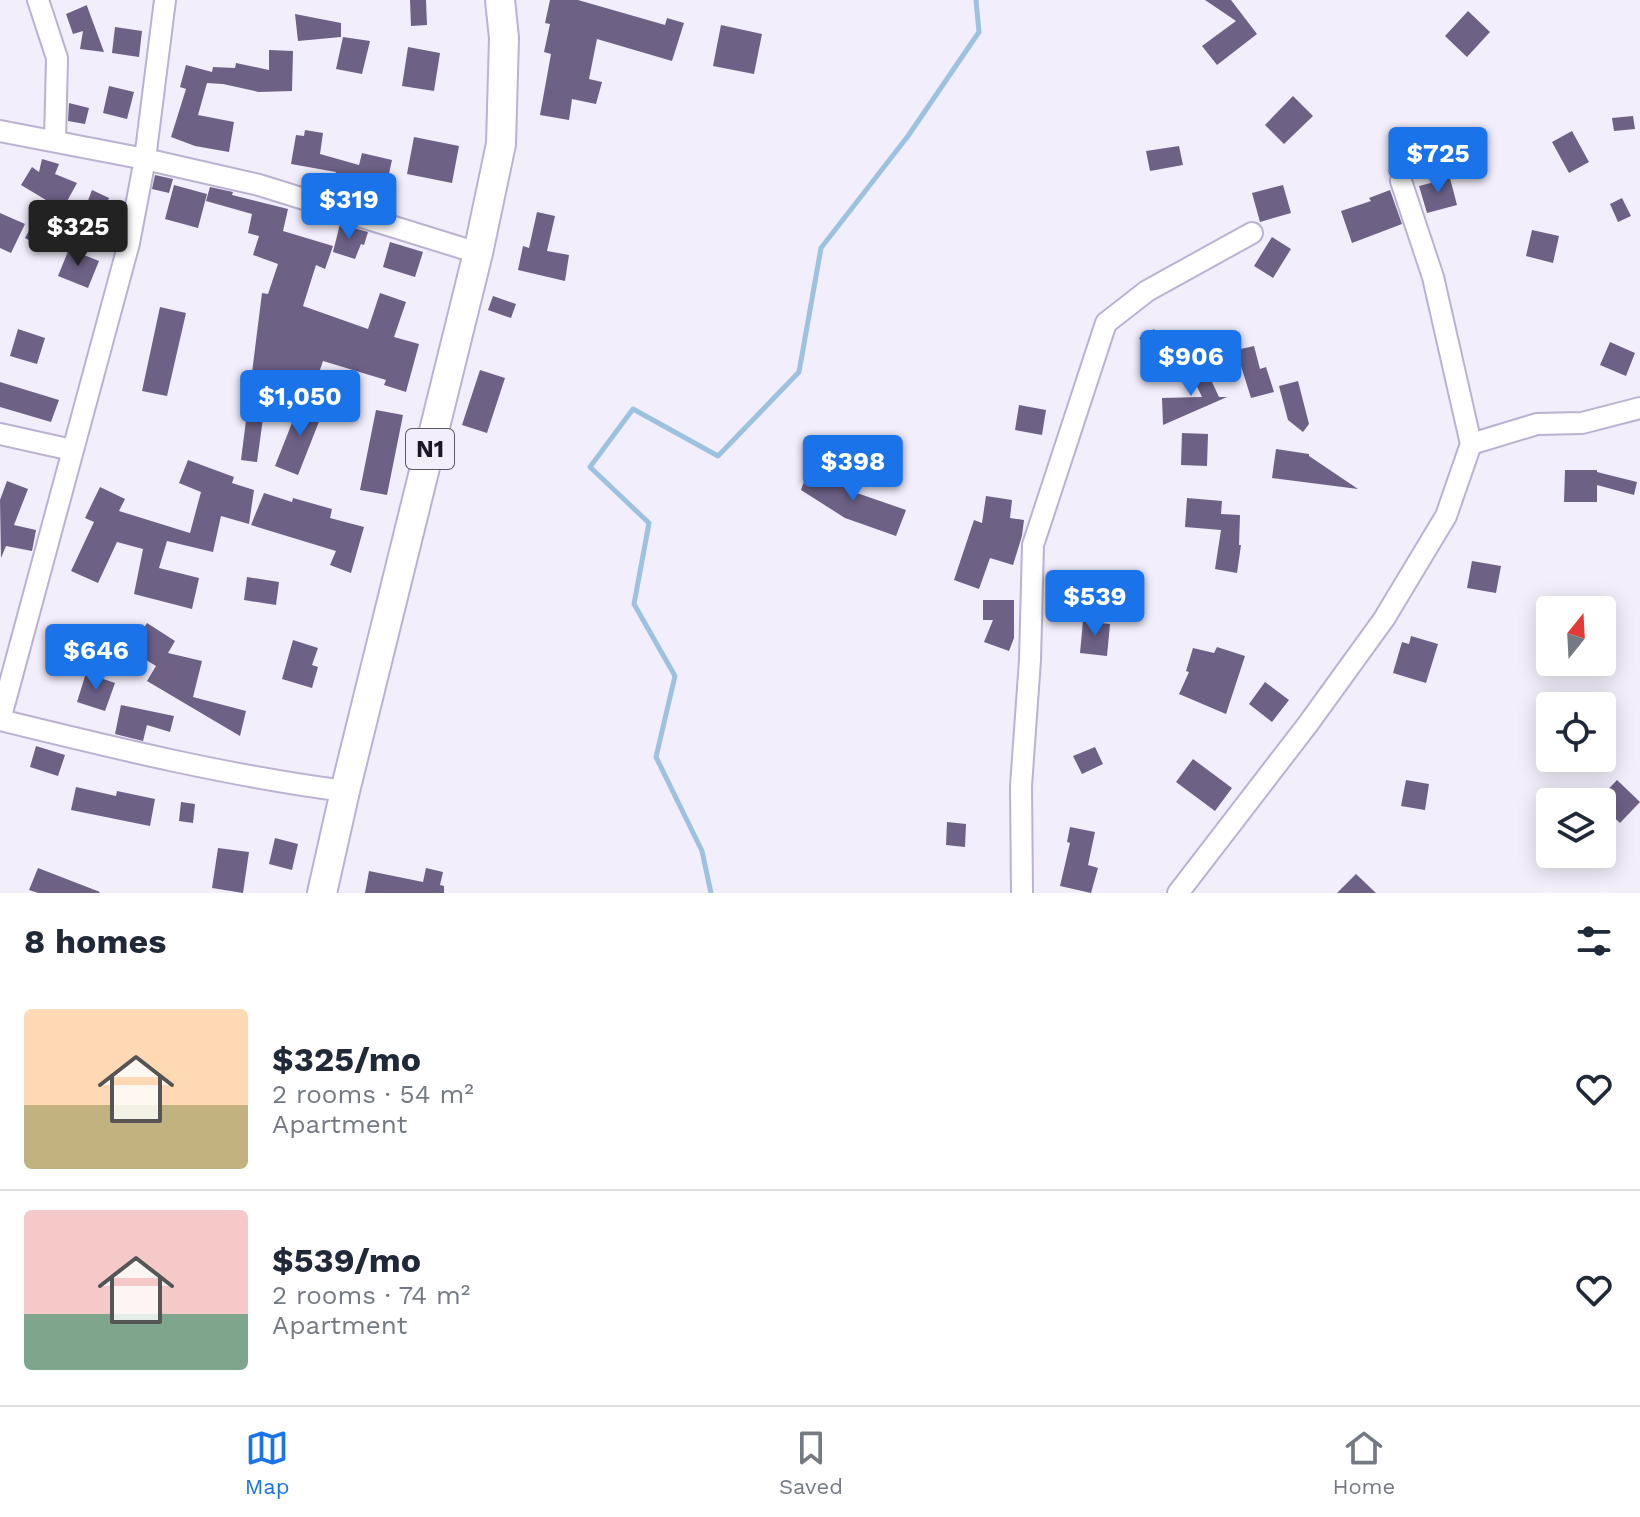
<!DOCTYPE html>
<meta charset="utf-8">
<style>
body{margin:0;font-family:"Work Sans",sans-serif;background:#f6f6f7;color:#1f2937;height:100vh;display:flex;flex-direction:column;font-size:30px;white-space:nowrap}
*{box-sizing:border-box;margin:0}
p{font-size:26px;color:#747a83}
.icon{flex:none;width:44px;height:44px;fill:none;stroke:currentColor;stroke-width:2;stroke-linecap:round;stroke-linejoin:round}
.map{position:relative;height:893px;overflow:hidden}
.side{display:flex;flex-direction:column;background:#fff;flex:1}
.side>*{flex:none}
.needle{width:52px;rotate:18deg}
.fabs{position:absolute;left:1536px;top:596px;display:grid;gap:16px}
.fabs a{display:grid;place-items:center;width:80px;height:80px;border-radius:8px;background:#fff;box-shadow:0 4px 20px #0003;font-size:40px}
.price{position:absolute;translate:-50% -68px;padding:0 18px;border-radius:8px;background:#1a73e8;color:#fff;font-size:26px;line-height:52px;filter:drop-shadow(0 2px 4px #0008)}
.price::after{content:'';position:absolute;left:50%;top:48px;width:24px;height:18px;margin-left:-12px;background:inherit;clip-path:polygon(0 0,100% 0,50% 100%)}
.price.active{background:#222;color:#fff}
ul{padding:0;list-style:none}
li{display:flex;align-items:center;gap:24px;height:200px;padding:0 24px}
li+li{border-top:2px solid #e0e1e3}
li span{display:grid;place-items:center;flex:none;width:224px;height:160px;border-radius:8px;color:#555}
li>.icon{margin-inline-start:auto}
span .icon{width:96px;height:96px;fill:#fffc;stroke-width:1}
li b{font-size:34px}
h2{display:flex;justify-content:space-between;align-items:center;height:96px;padding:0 24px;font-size:34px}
.tab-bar{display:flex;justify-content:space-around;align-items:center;height:112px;border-top:2px solid #e0e1e3;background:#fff;font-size:22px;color:#747a83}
.tab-bar a{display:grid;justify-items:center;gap:4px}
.tab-bar .active{color:#1a73e8}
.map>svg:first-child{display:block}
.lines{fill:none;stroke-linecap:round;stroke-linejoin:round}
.stream{stroke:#9cc2e0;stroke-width:5}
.building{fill:#6d6186}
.minor-casing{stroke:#bbb1d2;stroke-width:24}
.highway-casing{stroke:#bbb1d2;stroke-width:32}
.minor{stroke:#fff;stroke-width:20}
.highway{stroke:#fff;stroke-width:28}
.labels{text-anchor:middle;stroke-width:6;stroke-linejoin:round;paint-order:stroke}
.shield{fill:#f2eefc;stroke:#5c5865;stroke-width:2}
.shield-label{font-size:24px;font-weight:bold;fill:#1c1824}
</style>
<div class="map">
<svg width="1640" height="893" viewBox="0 0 1640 893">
<rect width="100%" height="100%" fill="#f2eefc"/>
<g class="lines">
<path class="stream" d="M711,893L702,851L656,757L675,676L634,604L649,523L590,467L633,409L718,456L799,372L821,248L908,136L979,32L976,0"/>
</g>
<path class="building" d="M410,0H426L427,25L411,26Z
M550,0H578L665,25L667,18L684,23L672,61L597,39L589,79L602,82L596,104L572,99L569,120L540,115L551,54L544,52L550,24L545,23Z
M1205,0H1231L1257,34L1217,65L1202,46L1236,21Z
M87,5V6L104,52L80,49L83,31L73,34L66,14Z
M1468,11L1490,32L1467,57L1445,36Z
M295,14L341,23V37L298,41Z
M721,25L762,34L754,74L713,66Z
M115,27L142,31L139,57L112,53Z
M343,37L370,41L362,74L336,69Z
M408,47L440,53L434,91L402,86Z
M269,50L293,51L292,91L259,92L223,84L207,83L198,115L234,122L229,152L195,146L171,137L186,89L180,87L186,65L212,72L213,67L235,68L236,63L269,70Z
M109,86L134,92L127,119L103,113Z
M1293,96L1313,116L1284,144L1265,125Z
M69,103L89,108L85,124L68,121Z
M1633,116L1635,129L1614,131L1612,118Z
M305,130L323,133L320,154L359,165L362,153L392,160L385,192L348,183L347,188L332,184L336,172L291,164L296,135L304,136Z
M1572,131L1589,162L1569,173L1552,142Z
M414,137L459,146L452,183L407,174Z
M1179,146L1183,165L1150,171L1146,151Z
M42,159L59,164L55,174L77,183L42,247L25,238L46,200L21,185L32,167L39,172Z
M155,175L173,179L169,193L152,189Z
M1450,178L1457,205L1427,213L1419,186Z
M174,185L207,194L198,228L165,219Z
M1283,185L1291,213L1260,222L1252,193Z
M210,187L233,192L232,195L288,209L283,231L333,246L325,269L316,265L303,306L368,329L380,293L406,302L394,337L419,344L406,392L384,385L386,380L323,361L311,396L268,382L257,462L241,460L262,293L268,294L278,264L253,255L259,236L248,233L252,214L206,201Z
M92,190L109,198L95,231L79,224Z
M1390,190L1402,224L1352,243L1341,211L1371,201L1369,198Z
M1622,198L1631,216L1618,222L1610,204Z
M537,212L555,216L547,251L569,255L565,281L518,270L523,246L529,248Z
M0,213L25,224L11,253L0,248Z
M340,224L368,232L364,245L361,244L355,259L333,252Z
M1532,230L1559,236L1553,263L1526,256Z
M1272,237L1291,249L1273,278L1254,266Z
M390,242L423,252L415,277L383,267Z
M69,249L99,261L88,288L58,276Z
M493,296L516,304L511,318L488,310Z
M160,307L186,313L167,396L142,391Z
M18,329L45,338L37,364L10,356Z
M1154,329L1169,350L1154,360L1139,338Z
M1610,342L1635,353L1626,376L1600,365Z
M1254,346L1260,369L1266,367L1274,392L1251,398L1236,350Z
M1204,365L1219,397H1227L1163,425L1162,398L1202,397L1190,372Z
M480,370L505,378L487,433L462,425Z
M1298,381L1309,424L1303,432L1288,420L1279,386Z
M0,382L59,400L51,422L0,407Z
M301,400L324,409L298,475L275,466Z
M1019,405L1046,410L1042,435L1015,430Z
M376,410L403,415L387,495L360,490Z
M1182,433L1208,434L1207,466L1181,465Z
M1276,449L1309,454V456L1358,489L1272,478Z
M188,460L234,477L232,483L254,490L249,524L221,516L213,552L167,541L159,568L199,578L192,609L134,594L143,549L117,542L98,583L71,571L94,522L85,518L100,487L125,499L119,511L190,533L201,492L179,483Z
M810,465L854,492L906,510L896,536L845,518L801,490Z
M1565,470H1597V472L1637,482L1634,495L1597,485V502H1564Z
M7,481L28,489L14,525L36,530L32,551L6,546L1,558L0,500Z
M264,493L292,502L293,498L332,509L330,518L364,527L351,573L330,565L336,551L251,525Z
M986,496L1012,500L1010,518L1024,520L1022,536L1013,565L990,558L979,589L954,580L974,520L982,523Z
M1187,498L1222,501L1221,514L1240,515L1239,545H1241L1237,573L1215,569L1221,530L1185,527Z
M1472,561L1501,566L1496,593L1467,588Z
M247,577L279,582L276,605L244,600Z
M983,600H1014V638L1009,651L984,642L993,620H983Z
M1083,621L1110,624L1107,656L1080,653Z
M147,623L175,641L168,653L202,661L193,697L246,711L240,736L147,681L156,666L130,650Z
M55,635L82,641L76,668L49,662Z
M1411,636L1438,644L1426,683L1393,673L1402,642L1409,644Z
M293,640L318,648L312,665L318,667L312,688L282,679Z
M1217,647L1245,656L1226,714L1179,694L1189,672L1186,671L1193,648L1214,653Z
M86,673L115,683L105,711L77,702Z
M1265,682L1289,700L1272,722L1249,704Z
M121,705L174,716L170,732L147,725L143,741L115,734Z
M36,746L65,755L58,776L30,767Z
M1095,747L1103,764L1082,774L1073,756Z
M1193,759L1232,788L1215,811L1176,782Z
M1406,780L1429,784L1425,810L1401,806Z
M1617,780L1640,802L1620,823L1602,806V802L1597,801Z
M76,787L116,796L117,791L155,799L150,826L71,810Z
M181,802L195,804L193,823L179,821Z
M947,822L966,824L965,847L946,845Z
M1070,827L1095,832L1088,865L1098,868L1091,893L1060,886L1070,843L1067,842Z
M275,838L298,844L292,870L269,864Z
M218,848L249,852L243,893L212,888Z
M38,868L100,892L99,893H38L29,890Z
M426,868L443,872L440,885L444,886V893H365L369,871L423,882Z
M1356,874L1376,893H1337Z"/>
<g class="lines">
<g class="minor-casing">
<path id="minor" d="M38,0L57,58L55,141
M165,0L145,159L129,243L0,720C114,748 229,776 345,791
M0,131L145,159L259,185L478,253
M0,434L72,450
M1471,444L1537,424L1582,423L1640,408
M1022,893L1021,786L1030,660L1033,545L1106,323L1147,291L1252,233
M1178,893L1308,724L1384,619L1446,516L1471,444L1433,277L1401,181"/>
</g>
<g class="highway-casing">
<path id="highway" d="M322,893L345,791L478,253L501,144L504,38L500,0"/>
</g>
<use href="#minor" class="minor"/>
<use href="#highway" class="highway"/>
</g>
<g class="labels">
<rect class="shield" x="406" y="429" width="48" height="40" rx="6"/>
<g class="shield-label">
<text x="430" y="457">N1</text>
</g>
</g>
</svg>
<div class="fabs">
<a><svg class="needle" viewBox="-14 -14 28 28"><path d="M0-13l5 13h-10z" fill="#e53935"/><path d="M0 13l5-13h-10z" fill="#747a83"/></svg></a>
<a><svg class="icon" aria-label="locate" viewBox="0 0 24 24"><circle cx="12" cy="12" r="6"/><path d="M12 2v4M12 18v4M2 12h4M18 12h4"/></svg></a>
<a><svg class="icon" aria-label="layers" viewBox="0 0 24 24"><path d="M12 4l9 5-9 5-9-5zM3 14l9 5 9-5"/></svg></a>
</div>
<b class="price" style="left:1438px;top:195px">$725</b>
<b class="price" style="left:349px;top:241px">$319</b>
<b class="price active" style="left:78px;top:268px">$325</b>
<b class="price" style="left:1191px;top:398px">$906</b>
<b class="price" style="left:300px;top:438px">$1,050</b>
<b class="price" style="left:853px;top:503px">$398</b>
<b class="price" style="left:1095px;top:638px">$539</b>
<b class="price" style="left:96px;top:692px">$646</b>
</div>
<section class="side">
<h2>8 homes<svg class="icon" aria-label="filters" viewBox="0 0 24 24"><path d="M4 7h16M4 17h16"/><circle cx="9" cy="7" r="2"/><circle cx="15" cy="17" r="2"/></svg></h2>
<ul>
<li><span style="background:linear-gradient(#ffd9b3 60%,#c2b280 0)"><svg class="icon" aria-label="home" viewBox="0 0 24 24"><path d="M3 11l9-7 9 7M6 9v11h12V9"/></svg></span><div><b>$325/mo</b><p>2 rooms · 54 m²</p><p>Apartment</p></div><svg class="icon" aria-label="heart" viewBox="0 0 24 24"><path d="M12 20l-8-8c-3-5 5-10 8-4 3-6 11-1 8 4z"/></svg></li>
<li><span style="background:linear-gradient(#f6c9c9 65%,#7fa58c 0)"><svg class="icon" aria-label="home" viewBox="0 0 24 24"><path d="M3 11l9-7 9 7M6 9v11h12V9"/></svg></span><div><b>$539/mo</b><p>2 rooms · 74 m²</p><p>Apartment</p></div><svg class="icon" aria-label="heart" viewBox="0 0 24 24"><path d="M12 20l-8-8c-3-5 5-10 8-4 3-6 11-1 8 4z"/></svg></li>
</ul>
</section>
<nav class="tab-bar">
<a class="active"><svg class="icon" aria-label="map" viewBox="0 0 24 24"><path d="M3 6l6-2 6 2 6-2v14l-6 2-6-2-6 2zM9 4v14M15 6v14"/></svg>Map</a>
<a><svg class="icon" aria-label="saved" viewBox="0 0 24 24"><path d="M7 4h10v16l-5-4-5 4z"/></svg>Saved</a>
<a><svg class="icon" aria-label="home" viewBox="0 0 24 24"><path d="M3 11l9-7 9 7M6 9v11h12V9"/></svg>Home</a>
</nav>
